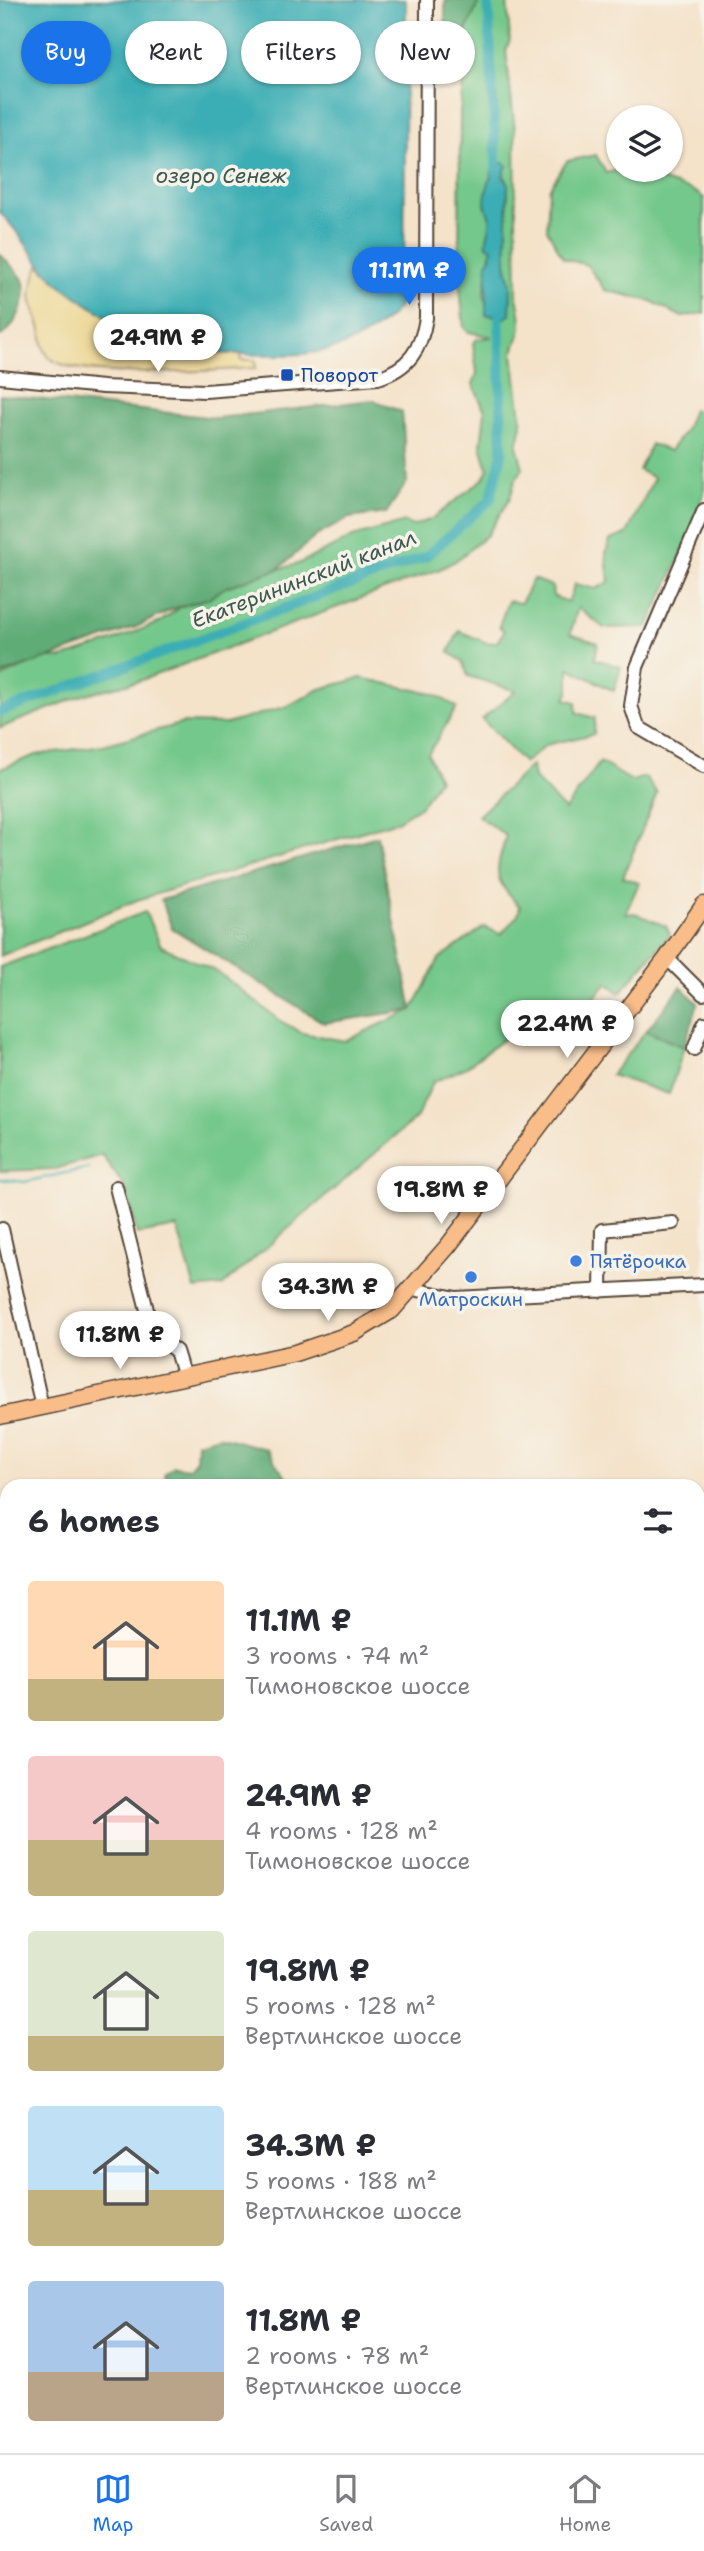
<!DOCTYPE html>
<meta charset="utf-8">
<style>
body{margin:0;font-family:"Shantell Sans",sans-serif;background:#f2f2f3;color:#2b2b33;height:100vh;display:flex;flex-direction:column;font-size:26px;white-space:nowrap}
*{box-sizing:border-box;margin:0}
p{font-size:23px;color:#7c7c81}
.icon{flex:none;width:38px;height:38px;fill:none;stroke:currentColor;stroke-width:2;stroke-linecap:round;stroke-linejoin:round}
.map{position:relative;flex:1;overflow:hidden}
.drawer{position:absolute;left:0px;top:1479px;width:705px;height:975px;display:flex;flex-direction:column;background:#fff;border-radius:21px 21px 0 0;box-shadow:0 2px 5px #0004}
.drawer>*{flex:none}
.hud{position:absolute;left:21px;top:21px;width:663px;height:63px;display:flex;gap:14px}
.buttons{position:absolute;left:606px;top:105px;display:grid;gap:14px}
.buttons a{display:grid;place-items:center;width:77px;height:77px;border-radius:50%;background:#fff;box-shadow:0 2px 5px #0004;font-size:35px}
.price{position:absolute;translate:-50% -60px;padding:0 16px;border-radius:24px;background:#fff;color:#222;font-size:23px;line-height:46px;filter:drop-shadow(0 2px 4px #0008)}
.price::after{content:'';position:absolute;left:50%;top:42px;width:21px;height:16px;margin-left:-10px;background:inherit;clip-path:polygon(0 0,100% 0,50% 100%)}
.price.current{background:#1a73e8;color:#fff}
ul{padding:0;list-style:none}
li{display:flex;align-items:center;gap:21px;height:175px;padding:0 28px}
li span{display:grid;place-items:center;flex:none;width:196px;height:140px;border-radius:7px;color:#555}
li>.icon{margin-inline-start:auto}
span .icon{width:84px;height:84px;fill:#fffc;stroke-width:1}
li b{font-size:30px}
h2{display:flex;justify-content:space-between;align-items:center;height:84px;padding:0 28px;font-size:30px}
.chip{padding:0 24px;border-radius:32px;background:#fff;box-shadow:0 2px 5px #0004;font-size:24px;line-height:63px}
.chip.current{background:#1a73e8;color:#fff}
.tabs{display:flex;justify-content:space-around;align-items:center;height:98px;border-top:2px solid #e1e1e2;background:#fff;font-size:19px;color:#7c7c81}
.tabs a{display:grid;justify-items:center;gap:4px}
.tabs .current{color:#1a73e8}
.map>svg:first-child{display:block}
.green{fill:#74c88b;stroke:#587954;stroke-width:2;fill-rule:evenodd}
.forest{fill:#5fac77;stroke:#4d6b4a;stroke-width:2}
.sand{fill:#eeda9e;stroke:#94825e;stroke-width:2}
.water{fill:#3badb4;stroke:#3b6c69;stroke-width:2}
.lines{fill:none;stroke-linecap:round;stroke-linejoin:round}
.stream{stroke:#3badb4;stroke-width:2.5}
.canal{stroke:#3badb4;stroke-width:10}
.minor-casing{stroke:#574638;stroke-width:16}
.major-casing{stroke:#574638;stroke-width:19}
.minor{stroke:#fff;stroke-width:12}
.major{stroke:#f8bd89;stroke-width:16}
.transit-dot{fill:#1a4fb4;stroke:#f7f3e8;stroke-width:2.5}
.shop-dot{fill:#3f7fe0;stroke:#f7f3e8;stroke-width:2.5}
.labels{text-anchor:middle;stroke-width:7;stroke-linejoin:round;paint-order:stroke}
.transit-label{font-size:19px;fill:#164399;stroke:#f7f3e8;text-anchor:start}
.shop-label{font-size:19px;fill:#366cbe;stroke:#f7f3e8;text-anchor:start}
.water-label{font-size:21px;font-style:italic;fill:#3b5852;stroke:#f7f3e8}
</style>
<div class="map">
<svg width="704" height="2453" viewBox="0 0 704 2453">
<rect width="100%" height="100%" fill="#f7f3e8"/>
<filter id="ink" filterUnits="userSpaceOnUse"><feTurbulence type="fractalNoise" baseFrequency=".0143" numOctaves="2"/><feDisplacementMap in="SourceGraphic" scale="14" xChannelSelector="R" yChannelSelector="G"/><feConvolveMatrix kernelMatrix="1 2 1 2 8 2 1 2 1" color-interpolation-filters="sRGB"/></filter>
<filter id="wash" filterUnits="userSpaceOnUse"><feTurbulence type="fractalNoise" baseFrequency=".00686" numOctaves="4" result="noise"/><feDisplacementMap in="SourceGraphic" scale="28" xChannelSelector="R" yChannelSelector="G"/><feGaussianBlur stdDeviation="1.57" result="paint"/><feColorMatrix in="noise" values="0 0 0 0 0 0 0 0 0 0 0 0 0 0 0 0 0 1.4 0 .05"/><feComposite in="paint" operator="in"/></filter>
<g filter="url(#wash)">
<rect width="100%" height="100%" fill="#f4e2c9"/>
<path class="green" d="M476,0H507L510,40L506,51L515,131L517,297C519,308 523,321 520,332C518,340 514,345 513,354L522,425L517,446L523,468L515,481L510,498L487,535L457,560L440,569L139,681L86,694L0,728V678L42,658H62L113,641L160,622L187,602L230,584L300,563L353,537L405,522L412,526L432,519L483,479L488,469L481,446L485,411L473,384L477,373L473,344L477,339L492,337L469,332L464,328L459,277L460,113L463,83L457,65L460,33L462,39L465,36L469,18L478,5ZM497,165L508,182L506,264L511,285L510,314L498,317L489,315L484,295L492,247L490,218L485,205L492,171Z
M596,155L606,173C635,165 643,174 669,183C683,188 692,188 704,198V313L682,317L651,301L605,290L587,265L563,258L547,229L549,189L567,161Z
M693,410L704,414V493L688,540L648,627L604,628L578,608L570,634L598,643L595,659L621,667L614,691L569,668V691L565,699L576,702L577,713L595,718L594,734L546,745L524,763L482,719L516,691L468,676L462,661L449,652L459,631L487,643L497,642L504,631L499,626L508,601L521,603L533,579L552,586L553,596L568,602L575,584L596,589L609,582L606,553L610,540L627,534L654,478L639,470L651,444L670,451L685,430Z
M361,678L434,694L457,707L428,754L439,779L421,806L397,821L137,900L0,956V769L36,755L103,745L183,723L226,724L288,706L320,689Z
M600,762L632,781L645,777L657,793L623,877L639,883L625,914L634,913L666,926L670,934L620,993L607,983L563,1035V1045L518,1028L465,1068L433,1082L417,1117L222,1286L195,1289L177,1227L137,1234L126,1189L102,1155L55,1169L0,1171V967L145,912L161,946L218,972L279,1020L302,1033L345,1041L412,1010L439,959L484,927L501,934L518,915L520,907C492,877 495,875 506,836L478,816L532,765L534,778L565,810Z
M646,1031L684,1047L669,1094L611,1075Z
M7,2150V2245L0,2239V2157Z
M698,2186L704,2190V2397L698,2396Z
M7,2391V2446L55,2447L50,2453H0V2401Z"/>
<path class="forest" d="M445,0H476L478,5L462,39L460,33L456,35L457,27L450,30L445,21Z
M0,254C3,257 21,276 22,278C32,293 15,330 0,336Z
M0,395L217,418L373,400L402,412L407,482L386,513L349,518L316,536L278,569L226,587L209,598L173,609L136,627L0,675Z
M377,836L412,1010L324,1023L172,928L161,900Z
M681,987L698,1003L684,1047L646,1031Z
M219,1436L266,1449L292,1486H171L164,1474L174,1466L189,1468L196,1460L197,1442Z
M698,2396L704,2397V2453H64L69,2446H698Z"/>
<path class="sand" d="M39,265C64,291 151,350 187,353C204,355 223,353 241,354V360H255L256,368C219,370 72,382 49,357C41,349 43,336 40,326C29,297 28,295 39,265Z"/>
<path class="water" d="M0,0H406L404,294C400,310 392,316 379,326C333,361 279,356 225,353C212,353 195,356 183,353C142,342 100,313 66,289C36,268 25,236 0,213Z
M504,162L507,165L503,176L508,182L506,264L511,285L510,314L503,320L495,315H486L487,262L491,258L492,248L487,245C485,236 492,228 490,218C489,212 485,208 485,202C485,196 491,170 496,166C498,165 501,164 504,162Z"/>
<g class="lines">
<path class="stream" d="M0,1179L24,1182L89,1168"/>
<path class="canal" d="M488,0L497,179
M0,712L425,557L490,500L502,454L499,306"/>
</g>
</g>
<g filter="url(#ink)">
<g class="lines">
<g class="minor-casing">
<path id="minor" d="M0,377L103,387L205,391L378,378C409,368 421,350 426,318L427,0
M704,510L637,667L631,706L638,727L704,766
M667,958L703,994
M694,1049L704,1023
M116,1187L148,1314L163,1342L176,1351L184,1377
M2,1229L42,1407
M413,1289L456,1298L704,1285
M601,1291L602,1230L673,1223
M0,1527L7,1533
M698,1584L704,1583
M0,1687L7,1693
M0,1830L7,1836
M698,1864L704,1882
M0,2145L7,2137"/>
</g>
<g class="major-casing">
<path id="major" d="M0,1416L295,1353L354,1333L392,1310L448,1246L667,958L704,905"/>
</g>
<use href="#minor" class="minor"/>
<use href="#major" class="major"/>
</g>
</g>
<rect class="transit-dot" x="280" y="368" width="14" height="14" rx="3.5"/>
<g class="shop-dot">
<circle cx="576" cy="1261" r="7"/>
<circle cx="471" cy="1277" r="7"/>
</g>
<g class="labels">
<g class="transit-label">
<text x="301" y="382">Поворот</text>
</g>
<g class="shop-label">
<text x="590" y="1268">Пятёрочка</text>
<text x="471" y="1306" text-anchor="middle">Матроскин</text>
</g>
<g class="water-label">
<text x="221" y="183">озеро Сенеж</text>
<text transform="translate(304 579) rotate(-21)" y="7">Екатерининский канал</text>
</g>
</g>
</svg>
<div class="buttons">
<a><svg class="icon" aria-label="layers" viewBox="0 0 24 24"><path d="M12 4l9 5-9 5-9-5zM3 14l9 5 9-5"/></svg></a>
</div>
<b class="price current" style="left:409px;top:307px">11.1M ₽</b>
<b class="price" style="left:158px;top:374px">24.9M ₽</b>
<b class="price" style="left:567px;top:1060px">22.4M ₽</b>
<b class="price" style="left:441px;top:1226px">19.8M ₽</b>
<b class="price" style="left:328px;top:1323px">34.3M ₽</b>
<b class="price" style="left:120px;top:1371px">11.8M ₽</b>
<div class="hud">
<a class="chip current">Buy</a>
<a class="chip">Rent</a>
<a class="chip">Filters</a>
<a class="chip">New</a>
</div>
<section class="drawer">
<h2>6 homes<svg class="icon" aria-label="filters" viewBox="0 0 24 24"><path d="M4 7h16M4 17h16"/><circle cx="9" cy="7" r="2"/><circle cx="15" cy="17" r="2"/></svg></h2>
<ul>
<li><span style="background:linear-gradient(#ffd9b3 70%,#c2b280 0)"><svg class="icon" aria-label="home" viewBox="0 0 24 24"><path d="M3 11l9-7 9 7M6 9v11h12V9"/></svg></span><div><b>11.1M ₽</b><p>3 rooms · 74 m²</p><p>Тимоновское шоссе</p></div></li>
<li><span style="background:linear-gradient(#f6c9c9 60%,#c2b280 0)"><svg class="icon" aria-label="home" viewBox="0 0 24 24"><path d="M3 11l9-7 9 7M6 9v11h12V9"/></svg></span><div><b>24.9M ₽</b><p>4 rooms · 128 m²</p><p>Тимоновское шоссе</p></div></li>
<li><span style="background:linear-gradient(#dfe7d0 75%,#c2b280 0)"><svg class="icon" aria-label="home" viewBox="0 0 24 24"><path d="M3 11l9-7 9 7M6 9v11h12V9"/></svg></span><div><b>19.8M ₽</b><p>5 rooms · 128 m²</p><p>Вертлинское шоссе</p></div></li>
<li><span style="background:linear-gradient(#bfe0f5 60%,#c2b280 0)"><svg class="icon" aria-label="home" viewBox="0 0 24 24"><path d="M3 11l9-7 9 7M6 9v11h12V9"/></svg></span><div><b>34.3M ₽</b><p>5 rooms · 188 m²</p><p>Вертлинское шоссе</p></div></li>
<li><span style="background:linear-gradient(#a9c7e8 65%,#b9a48a 0)"><svg class="icon" aria-label="home" viewBox="0 0 24 24"><path d="M3 11l9-7 9 7M6 9v11h12V9"/></svg></span><div><b>11.8M ₽</b><p>2 rooms · 78 m²</p><p>Вертлинское шоссе</p></div></li>
</ul>
</section>
</div>
<nav class="tabs">
<a class="current"><svg class="icon" aria-label="map" viewBox="0 0 24 24"><path d="M3 6l6-2 6 2 6-2v14l-6 2-6-2-6 2zM9 4v14M15 6v14"/></svg>Map</a>
<a><svg class="icon" aria-label="saved" viewBox="0 0 24 24"><path d="M7 4h10v16l-5-4-5 4z"/></svg>Saved</a>
<a><svg class="icon" aria-label="home" viewBox="0 0 24 24"><path d="M3 11l9-7 9 7M6 9v11h12V9"/></svg>Home</a>
</nav>
